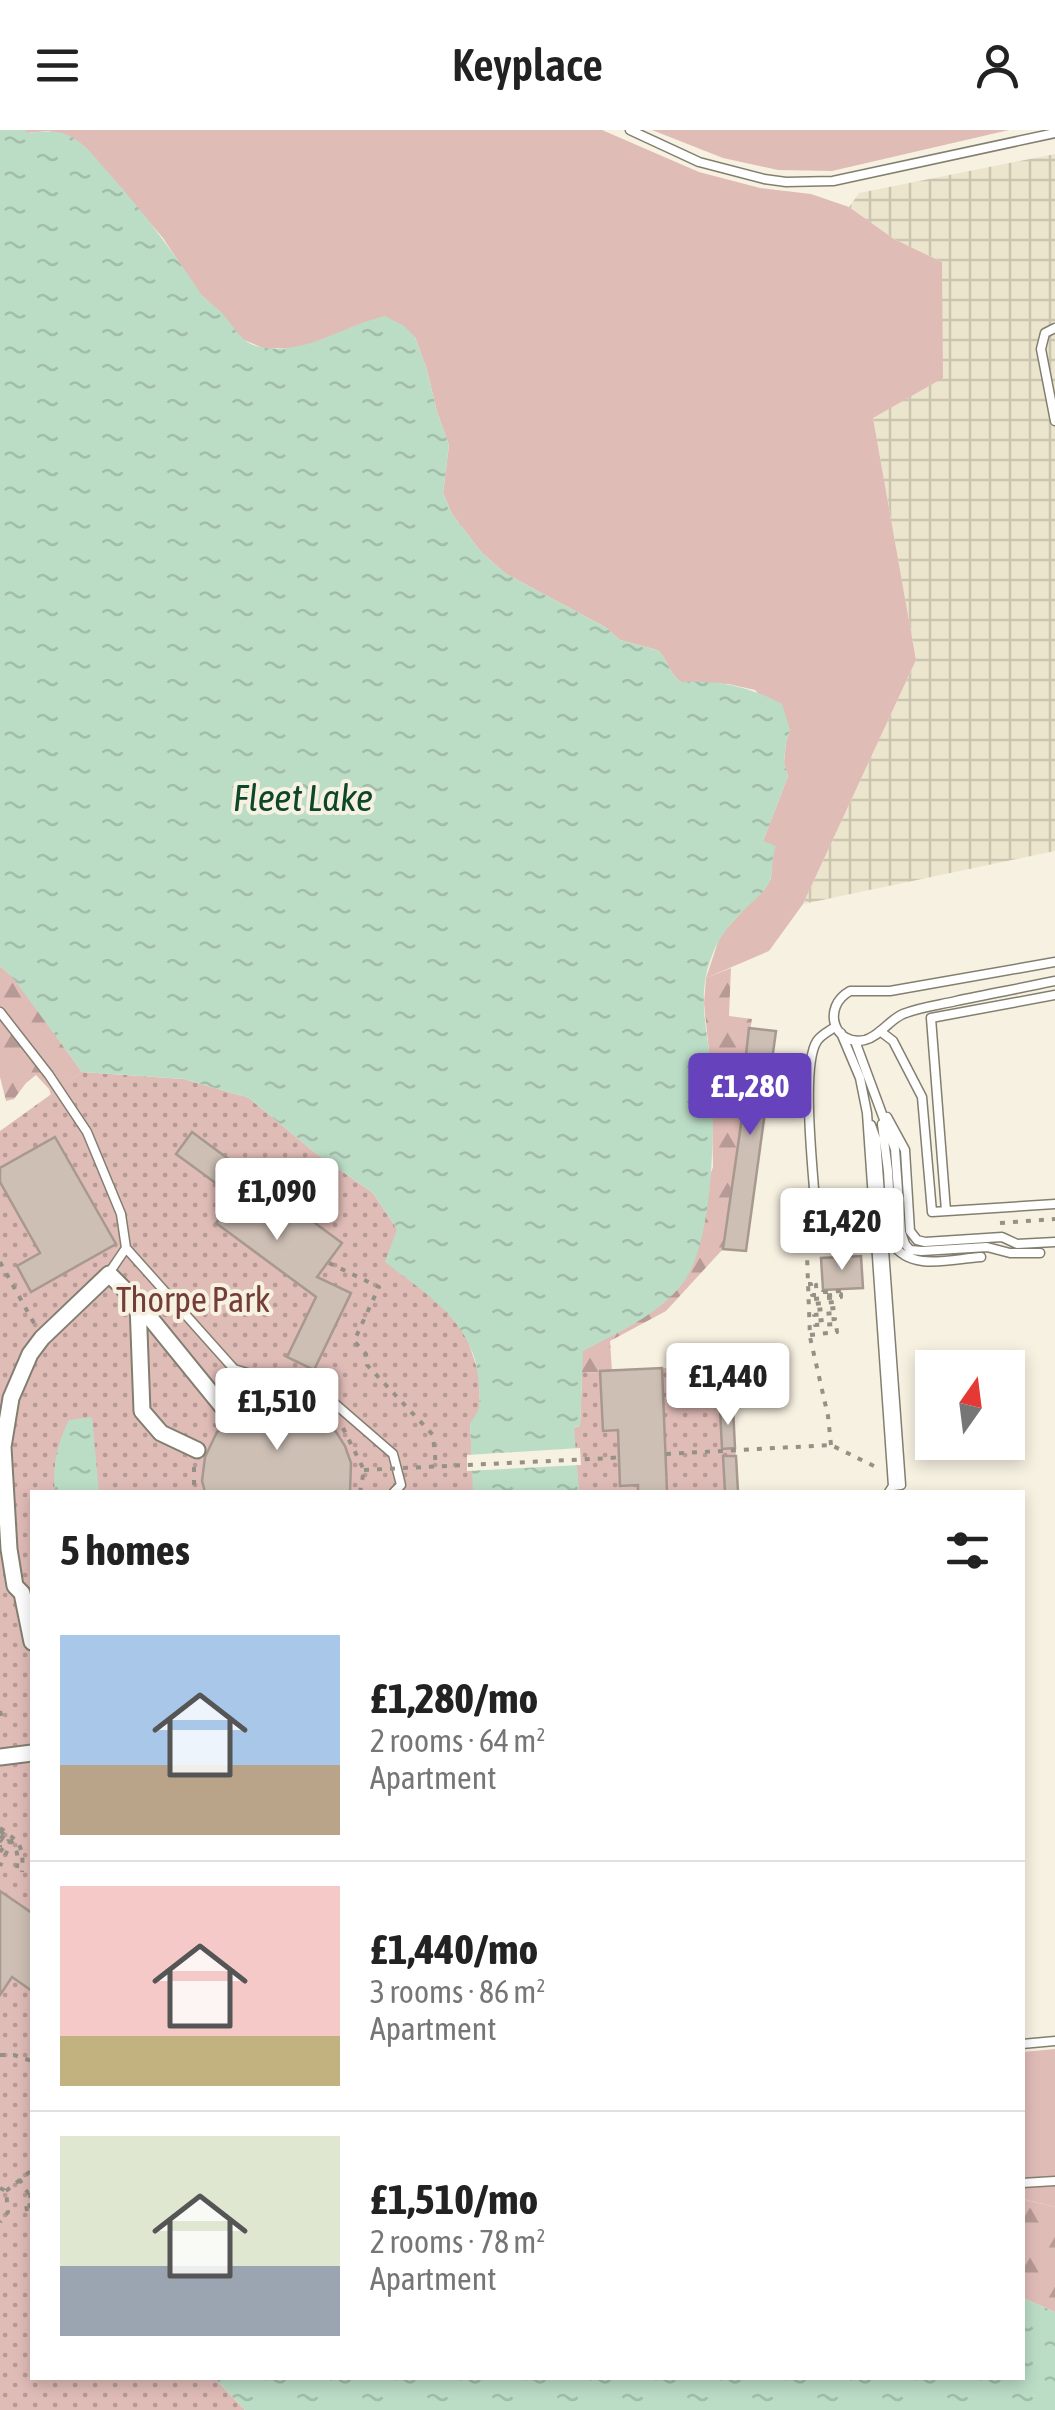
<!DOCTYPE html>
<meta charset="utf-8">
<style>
body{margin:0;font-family:"Asap Condensed",sans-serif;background:#f6f6f6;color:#222;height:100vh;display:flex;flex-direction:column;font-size:38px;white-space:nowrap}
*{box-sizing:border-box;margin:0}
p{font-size:32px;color:#767676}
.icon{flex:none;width:55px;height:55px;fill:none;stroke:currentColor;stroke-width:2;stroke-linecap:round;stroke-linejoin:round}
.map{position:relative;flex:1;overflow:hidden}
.details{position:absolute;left:30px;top:1360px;width:995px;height:890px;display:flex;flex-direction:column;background:#fff;border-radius:0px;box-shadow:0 5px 15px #0003}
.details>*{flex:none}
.needle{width:65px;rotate:14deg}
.buttons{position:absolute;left:915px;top:1220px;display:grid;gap:20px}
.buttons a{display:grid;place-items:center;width:110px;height:110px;border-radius:0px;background:#fff;box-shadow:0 5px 15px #0003;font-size:50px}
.price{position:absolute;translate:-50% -85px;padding:0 22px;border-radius:10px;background:#fff;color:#222;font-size:32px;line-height:65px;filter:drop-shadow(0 2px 5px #0008)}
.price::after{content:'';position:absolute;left:50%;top:60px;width:30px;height:22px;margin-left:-15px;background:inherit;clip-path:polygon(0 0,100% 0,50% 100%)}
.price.active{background:#6643bc;color:#fff}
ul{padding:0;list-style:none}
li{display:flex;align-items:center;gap:30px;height:250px;padding:0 30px}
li+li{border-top:2px solid #e0e0e0}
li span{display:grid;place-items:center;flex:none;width:280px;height:200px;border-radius:0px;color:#555}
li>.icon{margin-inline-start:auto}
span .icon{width:120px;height:120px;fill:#fffc;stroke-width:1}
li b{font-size:42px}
h2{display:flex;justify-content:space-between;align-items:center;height:120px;padding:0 30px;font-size:42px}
header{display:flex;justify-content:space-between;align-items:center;height:130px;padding:0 30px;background:#fff;font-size:45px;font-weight:600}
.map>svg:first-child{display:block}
.industrial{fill:url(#industrial-grid)}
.grass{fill:#e0bcb7}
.forest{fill:url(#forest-firs)}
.park{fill:url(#park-dots)}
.water{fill:url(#water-ripples)}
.pier{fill:#f7f1e1}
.building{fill:#cdbfb4;stroke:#a7998f;stroke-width:2.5}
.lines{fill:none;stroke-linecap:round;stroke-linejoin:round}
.lane-casing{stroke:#837f70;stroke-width:11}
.street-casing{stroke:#837f70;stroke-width:19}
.path{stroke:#969186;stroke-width:4;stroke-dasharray:5 8;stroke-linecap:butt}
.lane{stroke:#fff;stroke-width:8}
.street{stroke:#fff;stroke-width:15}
.path-bridge{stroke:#969186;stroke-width:4;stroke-dasharray:5 8;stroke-linecap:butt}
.labels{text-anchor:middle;stroke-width:8;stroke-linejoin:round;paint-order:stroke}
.park-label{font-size:35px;fill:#743d37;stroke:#f7f1e1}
.water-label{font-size:38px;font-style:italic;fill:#0d4629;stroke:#f7f1e1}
</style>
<header><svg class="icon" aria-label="menu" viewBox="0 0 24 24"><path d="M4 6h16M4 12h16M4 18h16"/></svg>Keyplace<svg class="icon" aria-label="person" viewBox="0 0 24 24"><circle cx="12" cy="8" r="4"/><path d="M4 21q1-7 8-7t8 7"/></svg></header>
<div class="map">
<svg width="1055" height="2280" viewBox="0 0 1055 2280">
<defs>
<pattern id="industrial-grid" width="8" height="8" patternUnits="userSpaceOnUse" patternTransform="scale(2.5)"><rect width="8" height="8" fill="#ece5cd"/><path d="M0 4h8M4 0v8" fill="none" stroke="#cbc5b0"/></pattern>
<pattern id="forest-firs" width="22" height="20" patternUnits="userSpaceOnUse" patternTransform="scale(2.5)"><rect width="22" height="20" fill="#e0bcb7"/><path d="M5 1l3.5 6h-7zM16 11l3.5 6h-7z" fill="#b79a95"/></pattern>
<pattern id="park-dots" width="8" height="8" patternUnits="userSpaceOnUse" patternTransform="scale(2.5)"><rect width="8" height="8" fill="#e0bcb7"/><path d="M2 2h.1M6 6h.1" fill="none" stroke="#b79a95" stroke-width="1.8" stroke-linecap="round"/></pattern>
<pattern id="water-ripples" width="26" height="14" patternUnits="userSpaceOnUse" patternTransform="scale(2.5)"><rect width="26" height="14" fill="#bbddc6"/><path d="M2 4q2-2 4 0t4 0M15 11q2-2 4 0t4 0" fill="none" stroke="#a2beab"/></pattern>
</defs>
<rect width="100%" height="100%" fill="#f7f1e1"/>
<path class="industrial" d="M1055,24V721L803,774L916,530L873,288L942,132L894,109L849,77L859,63Z"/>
<path class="grass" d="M15,0H602L699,42L760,58L811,64L849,77L894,109L942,132L943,248L873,288L916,530L803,774L769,821L706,848L720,806L771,749L772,725L763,711L788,646L784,633L786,612L790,600L755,560L728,554L681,552C667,542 669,529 657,520L620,510L605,497L506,444L481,422L452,384L443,363L449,315L437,282L427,240L415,207L306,215L294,218H263L242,209L221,183L200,164L163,108L85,17L49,1L26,3Z
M652,0H1009L832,41L778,40L723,28Z
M1055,1919V2077L1023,2069V1922Z"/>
<path class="forest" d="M0,836L14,848L82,942L51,965L49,959L36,945L26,953L14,969L6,971L0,947Z
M731,838L729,886L752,889L746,924L750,932L723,1119L666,1181L610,1211L612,1241L582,1243V1221L626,1198L662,1174L713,1037L711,941L704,873L706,848Z
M1022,2069L1055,2077V2182L1023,2168Z"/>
<path class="park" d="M82,942L184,949L249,968L313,1021L373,1063L397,1099L433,1168L465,1201L479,1245L480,1281L470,1294L472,1325L580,1296L582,1243L717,1235L720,1279L733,1278L738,1362H579L576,1335L473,1341V1362H32V2248H214L245,2280H0V1001Z"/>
<path class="water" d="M0,0H25L27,3C39,2 53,0 65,4C82,10 94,26 105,39C140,77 170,118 199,161C204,170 214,175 221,182C234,196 240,213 260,217C305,226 344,195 385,186L404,196L415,207L427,240L437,282L449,315L443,363L452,384L481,422L506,444L605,497L620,510L657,520C669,529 667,542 681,552C720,550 748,556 782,574L790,600L786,612L784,632L788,646L763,711L776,716C771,728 774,742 769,753C763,764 752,772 743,781C723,800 712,819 706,846C700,876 708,907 711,937C715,990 715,1111 683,1153C659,1185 616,1203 583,1221L580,1296L574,1297L579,1362H473L470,1293C481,1279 480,1276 479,1258C478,1195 430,1167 385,1132L397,1099L373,1063L313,1021L249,968L184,949L82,942L14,849L0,836Z
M92,1287L99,1362H55C52,1337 57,1313 69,1290Z
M1023,2168L1055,2182V2280H245L214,2248H1022Z"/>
<path class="pier" d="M580,1318L581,1335L467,1341V1325Z"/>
<path class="building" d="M749,898L776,901L746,1121L723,1119L751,925H746Z
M192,1002L342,1113L317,1147L351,1163L314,1240L287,1227L316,1167L216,1093L236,1068L176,1024Z
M55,1007L116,1114L31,1162L17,1136L40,1123L0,1052V1038Z
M861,1126L863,1158L823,1160L821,1128Z
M662,1238L667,1362H638V1355L620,1356L618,1300L603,1301L600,1241Z
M285,1272L310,1279L331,1294L345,1316L351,1333L350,1362H205L202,1351L205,1327L217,1302L235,1284L259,1274Z
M733,1278L735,1318L722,1319L720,1279Z
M723,1326H736L738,1362H725Z
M0,1761L32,1783V1861L12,1847L0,1865Z"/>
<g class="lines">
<g class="lane-casing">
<path id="lane" d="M630,0L699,32L764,49L786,52L833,51L1055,3
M1055,198L1045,203L1041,219L1055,291
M1055,832L890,861H850C821,877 834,917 865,910C880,906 889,890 903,884C920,877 939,875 956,871C989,864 1022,858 1055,851
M0,882L49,945L87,1002L121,1084L126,1118L234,1239L260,1247L311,1253L393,1324L401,1355L394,1362
M880,901L893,911L922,967L932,1082L1055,1074
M841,903L860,948L867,983L893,1356L889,1362
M855,911L895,1019L901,1102L905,1114L910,1120L922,1121L987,1117L1010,1123H1040
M887,987L905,1020L910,1101L917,1110L925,1112L1002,1107L1017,1114L1055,1112
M882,994L888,1041L892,1113C911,1142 950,1129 981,1127
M871,995L876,1009L901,1355L893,1356
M815,1072C813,1040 801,935 817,911C821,905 829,901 835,897
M946,1081L931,888L1055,865
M109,1143L126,1118
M1022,1914L1055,1911
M1022,2053L1055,2051"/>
</g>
<g class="street-casing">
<path id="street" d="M138,1174L142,1281L161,1303L197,1320
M32,1512L22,1463L15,1456L9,1419L3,1317L11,1268L30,1224L42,1208L109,1144L138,1173L225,1280
M0,1627L32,1623"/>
</g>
<path class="path" d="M1000,1093L1055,1089
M0,1132L35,1195
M329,1133L379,1157L354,1211L366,1224L367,1235L433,1305L436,1336
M808,1154H811L812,1165H817L816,1155L822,1154
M810,1205L837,1202L836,1194L815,1195L814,1191L835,1189V1183L814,1185V1180L836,1178L835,1172L814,1174L813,1169L841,1167V1164L823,1166V1162L841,1161V1159
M240,1271C264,1262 289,1262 313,1273
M343,1298L364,1340L360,1362
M831,1315L828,1286L810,1207L807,1125C817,1100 842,1107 866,1106
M666,1324L831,1315L880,1339
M611,1328L619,1327
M194,1337V1362
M0,1581L2,1589H0
M0,1698C20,1712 24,1716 22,1742
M0,1701C15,1713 19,1719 17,1738
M0,1706L6,1710L4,1713L0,1710
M0,1715V1717
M0,1722L8,1711L11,1713L0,1736
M0,1925H14L32,1931
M19,2049L28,2063L32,2060
M0,2058L6,2061L8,2082L0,2092
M6,2061L32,2040
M32,2063L30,2067L32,2072
M27,2081L26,2075L28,2071L32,2080"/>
<use href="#lane" class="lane"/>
<use href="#street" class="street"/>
<path class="path-bridge" d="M364,1340L611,1328"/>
</g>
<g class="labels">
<g class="park-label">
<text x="193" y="1182">Thorpe Park</text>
</g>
<g class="water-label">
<text x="303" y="681">Fleet Lake</text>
</g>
</g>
</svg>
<div class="buttons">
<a><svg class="needle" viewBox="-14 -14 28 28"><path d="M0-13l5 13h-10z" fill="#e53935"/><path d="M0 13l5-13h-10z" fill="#767676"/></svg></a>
</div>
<b class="price active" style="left:750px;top:1008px">£1,280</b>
<b class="price" style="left:277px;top:1113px">£1,090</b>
<b class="price" style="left:842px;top:1143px">£1,420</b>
<b class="price" style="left:728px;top:1298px">£1,440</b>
<b class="price" style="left:277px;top:1323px">£1,510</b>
<section class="details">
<h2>5 homes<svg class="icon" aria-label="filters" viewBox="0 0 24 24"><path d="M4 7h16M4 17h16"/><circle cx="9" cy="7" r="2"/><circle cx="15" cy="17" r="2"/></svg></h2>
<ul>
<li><span style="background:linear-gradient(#a9c7e8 65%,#b9a48a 0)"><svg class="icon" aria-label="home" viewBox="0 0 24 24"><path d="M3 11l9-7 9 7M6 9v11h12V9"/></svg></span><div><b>£1,280/mo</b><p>2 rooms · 64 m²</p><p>Apartment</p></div></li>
<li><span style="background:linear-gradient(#f6c9c9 75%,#c2b280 0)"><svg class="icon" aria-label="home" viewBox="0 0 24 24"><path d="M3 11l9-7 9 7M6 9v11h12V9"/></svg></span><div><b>£1,440/mo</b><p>3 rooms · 86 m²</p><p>Apartment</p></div></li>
<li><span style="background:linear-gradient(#dfe7d0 65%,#9aa5b1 0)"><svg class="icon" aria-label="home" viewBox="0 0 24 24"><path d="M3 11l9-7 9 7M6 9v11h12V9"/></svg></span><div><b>£1,510/mo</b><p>2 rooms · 78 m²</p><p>Apartment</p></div></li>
</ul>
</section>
</div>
